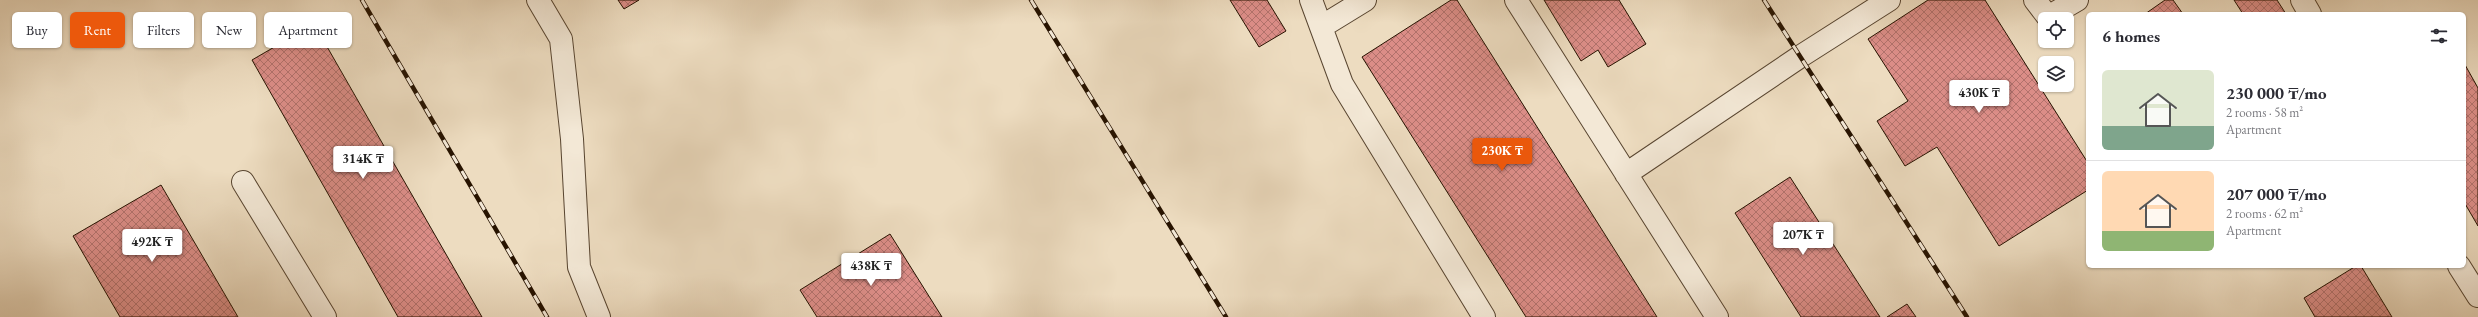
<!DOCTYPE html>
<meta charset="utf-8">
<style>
body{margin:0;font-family:"EB Garamond",serif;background:#f2f2f3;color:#2b2b33;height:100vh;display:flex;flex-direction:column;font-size:15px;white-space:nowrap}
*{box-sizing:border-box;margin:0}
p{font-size:13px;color:#7c7c81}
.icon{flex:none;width:22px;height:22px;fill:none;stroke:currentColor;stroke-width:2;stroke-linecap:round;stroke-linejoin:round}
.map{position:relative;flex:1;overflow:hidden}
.drawer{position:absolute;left:2086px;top:12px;width:380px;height:256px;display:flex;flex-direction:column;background:#fff;border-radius:6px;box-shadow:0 1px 3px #0004}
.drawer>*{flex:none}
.banner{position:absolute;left:12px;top:12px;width:380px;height:36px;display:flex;gap:8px}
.controls{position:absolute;left:2038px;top:12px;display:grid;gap:8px}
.controls a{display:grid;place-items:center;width:36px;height:36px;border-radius:6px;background:#fff;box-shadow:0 1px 3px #0004;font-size:20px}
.price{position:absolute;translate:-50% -34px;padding:0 9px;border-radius:4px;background:#fff;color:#222;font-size:13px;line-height:26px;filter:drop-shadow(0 1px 2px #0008)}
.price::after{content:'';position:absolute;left:50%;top:24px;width:12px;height:9px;margin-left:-6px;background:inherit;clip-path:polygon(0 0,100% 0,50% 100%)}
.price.on{background:#ea580c;color:#fff}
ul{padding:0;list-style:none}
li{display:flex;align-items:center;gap:12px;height:100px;padding:0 16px}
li+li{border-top:1px solid #e1e1e2}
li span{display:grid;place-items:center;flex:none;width:112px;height:80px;border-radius:6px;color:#555}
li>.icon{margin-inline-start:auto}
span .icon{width:48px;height:48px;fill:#fffc;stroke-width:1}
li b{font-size:17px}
h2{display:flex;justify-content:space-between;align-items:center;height:48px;padding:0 16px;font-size:17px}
.tag{padding:0 14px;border-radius:6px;background:#fff;box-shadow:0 1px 3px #0004;font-size:14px;line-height:36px}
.tag.on{background:#ea580c;color:#fff}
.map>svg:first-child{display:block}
.building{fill:url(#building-cross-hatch);stroke:#271300}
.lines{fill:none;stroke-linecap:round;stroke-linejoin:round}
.minor-casing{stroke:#584530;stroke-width:24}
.minor{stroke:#f3e8d6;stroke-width:22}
.rail-casing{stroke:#271300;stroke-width:4.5}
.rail{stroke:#f3e8d6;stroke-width:3;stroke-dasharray:9;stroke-linecap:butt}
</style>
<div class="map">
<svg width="2478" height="317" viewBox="0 0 2478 317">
<defs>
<pattern id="building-cross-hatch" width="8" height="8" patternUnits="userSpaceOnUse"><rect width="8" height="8" fill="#db8d87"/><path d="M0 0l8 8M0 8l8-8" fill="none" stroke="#b2726c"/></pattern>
</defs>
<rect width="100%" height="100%" fill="#eddcc0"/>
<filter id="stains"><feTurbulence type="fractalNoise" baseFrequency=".005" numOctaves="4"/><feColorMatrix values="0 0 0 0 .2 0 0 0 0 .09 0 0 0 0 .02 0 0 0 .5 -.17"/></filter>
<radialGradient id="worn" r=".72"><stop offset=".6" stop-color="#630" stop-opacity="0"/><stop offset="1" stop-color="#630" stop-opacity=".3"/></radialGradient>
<path class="building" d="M618,0H639L624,9Z
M1230,0H1267L1286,31L1259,47Z
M1451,0H1457L1657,317H1526L1362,57Z
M1544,0H1619L1646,44L1608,67L1598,50L1581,61Z
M1928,0H1985L2088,163V190L1999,246L1937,147L1905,166L1877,121L1908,101L1868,39Z
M2165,0H2173L2183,14H2145Z
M2234,0H2277L2286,14H2243Z
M314,24L482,317H398L252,60Z
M2464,63L2478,88V226L2464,202Z
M1790,177L1880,317H1801L1735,213Z
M161,185L238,317H120L73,236Z
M890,234L942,317H817L800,290Z
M2356,266H2361L2392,317H2315L2304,298Z
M1907,304L1916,317H1887Z"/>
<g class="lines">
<g class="minor-casing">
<path id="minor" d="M538,0L561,39L572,139L579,267L599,317
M1311,0L1342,84L1484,317
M1516,0L1717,317
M2035,0L2048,17L2077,0
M2302,0L2310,14
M1321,27L1365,0
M1626,174L1801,56L1889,0
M243,182L325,317
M2459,266L2478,296"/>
</g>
<use href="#minor" class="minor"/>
<g class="rail-casing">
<path id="rail" d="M362,0L547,317
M1031,0L1226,317
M1764,0L1967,317"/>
</g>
<use href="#rail" class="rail"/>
</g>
<rect width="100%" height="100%" filter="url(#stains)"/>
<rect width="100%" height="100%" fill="url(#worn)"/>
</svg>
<div class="controls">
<a><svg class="icon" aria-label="locate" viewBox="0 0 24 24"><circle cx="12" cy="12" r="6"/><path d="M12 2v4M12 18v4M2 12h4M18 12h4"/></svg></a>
<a><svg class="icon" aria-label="layers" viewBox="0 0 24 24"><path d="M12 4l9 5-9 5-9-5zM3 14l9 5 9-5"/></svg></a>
</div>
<b class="price" style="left:1979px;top:114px">430K ₸</b>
<b class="price on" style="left:1502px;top:172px">230K ₸</b>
<b class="price" style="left:363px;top:180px">314K ₸</b>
<b class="price" style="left:1803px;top:256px">207K ₸</b>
<b class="price" style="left:152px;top:263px">492K ₸</b>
<b class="price" style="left:871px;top:287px">438K ₸</b>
<div class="banner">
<a class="tag">Buy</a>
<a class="tag on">Rent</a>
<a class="tag">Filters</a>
<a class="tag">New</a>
<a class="tag">Apartment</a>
</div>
<section class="drawer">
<h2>6 homes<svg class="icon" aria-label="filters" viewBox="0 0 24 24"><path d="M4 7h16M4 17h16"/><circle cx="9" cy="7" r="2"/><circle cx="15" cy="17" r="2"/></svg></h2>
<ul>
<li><span style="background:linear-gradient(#dfe7d0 70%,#7fa58c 0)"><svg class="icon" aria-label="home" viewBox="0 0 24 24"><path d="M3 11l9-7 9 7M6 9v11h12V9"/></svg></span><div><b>230 000 ₸/mo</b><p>2 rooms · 58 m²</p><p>Apartment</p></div></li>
<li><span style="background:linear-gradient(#ffd9b3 75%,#8fb573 0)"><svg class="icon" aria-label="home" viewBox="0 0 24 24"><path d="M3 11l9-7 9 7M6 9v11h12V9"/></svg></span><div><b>207 000 ₸/mo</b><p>2 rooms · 62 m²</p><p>Apartment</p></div></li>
</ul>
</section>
</div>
